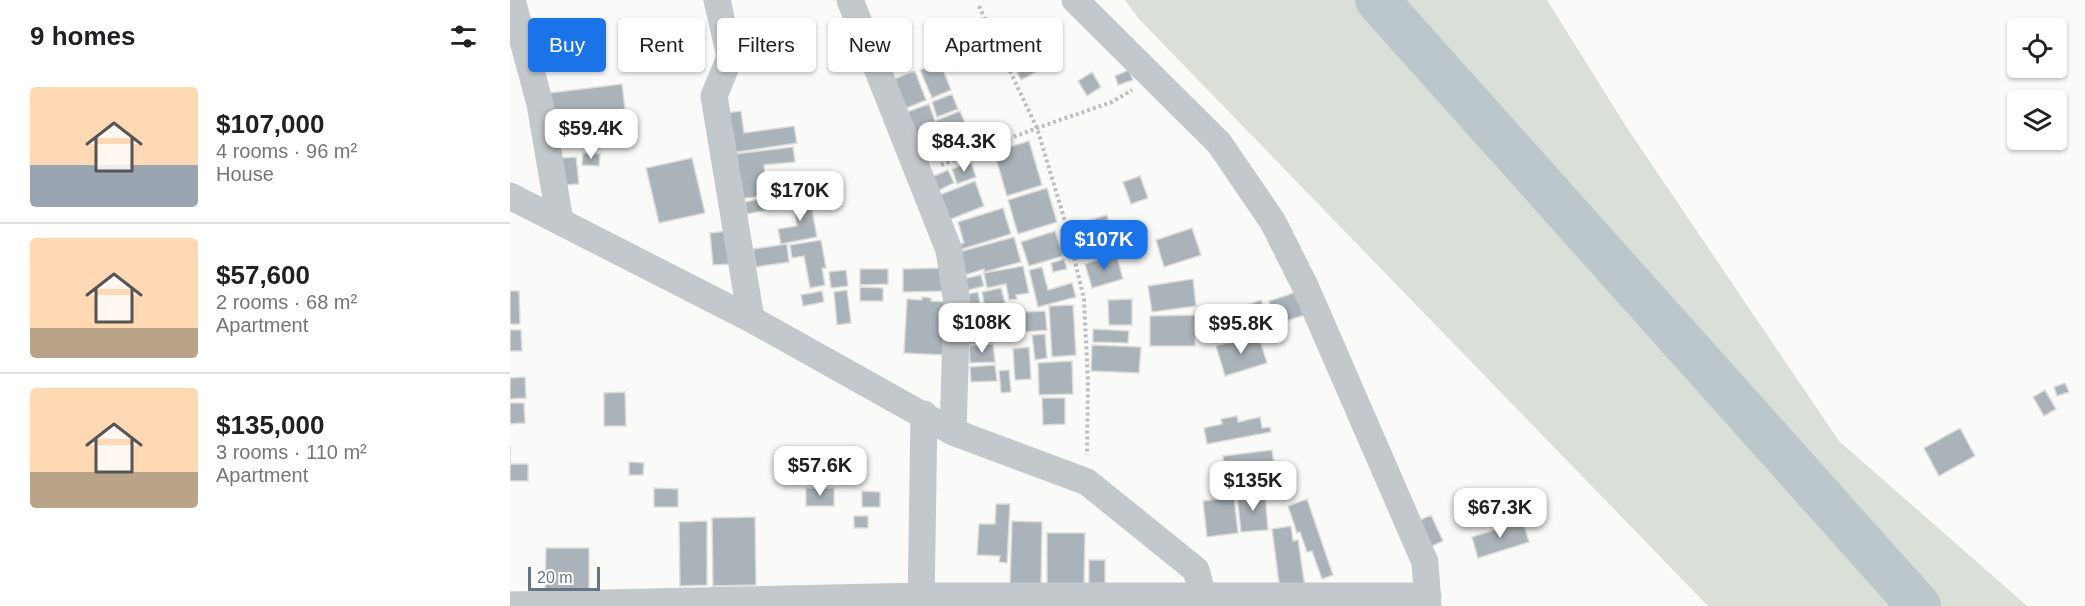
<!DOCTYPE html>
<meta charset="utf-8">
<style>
body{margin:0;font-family:Helvetica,sans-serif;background:#f6f6f6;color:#202124;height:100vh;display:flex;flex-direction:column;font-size:22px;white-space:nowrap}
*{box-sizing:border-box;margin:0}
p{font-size:20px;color:#757577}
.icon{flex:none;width:33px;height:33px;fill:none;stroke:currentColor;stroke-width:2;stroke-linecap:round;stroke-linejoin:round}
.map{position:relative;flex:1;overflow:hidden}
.drawer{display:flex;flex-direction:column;background:#fff;width:510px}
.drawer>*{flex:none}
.hud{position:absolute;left:18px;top:18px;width:570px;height:54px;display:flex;gap:12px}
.controls{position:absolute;left:1497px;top:18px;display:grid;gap:12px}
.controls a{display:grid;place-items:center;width:60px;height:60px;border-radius:6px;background:#fff;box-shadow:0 2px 4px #0004;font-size:30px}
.scale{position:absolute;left:18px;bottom:15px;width:72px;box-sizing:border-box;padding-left:6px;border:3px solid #657683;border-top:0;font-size:16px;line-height:21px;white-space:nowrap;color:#657683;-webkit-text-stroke:4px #fff;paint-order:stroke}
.price{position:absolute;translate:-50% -51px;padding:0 14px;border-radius:12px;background:#fff;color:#222;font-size:20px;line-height:39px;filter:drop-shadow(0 2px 3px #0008)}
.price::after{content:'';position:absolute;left:50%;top:36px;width:18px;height:14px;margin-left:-9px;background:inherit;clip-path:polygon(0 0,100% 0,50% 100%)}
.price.on{background:#1a73e8;color:#fff}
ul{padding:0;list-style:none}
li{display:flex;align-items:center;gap:18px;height:150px;padding:0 30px}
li+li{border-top:2px solid #e0e0e0}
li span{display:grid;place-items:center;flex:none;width:168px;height:120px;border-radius:6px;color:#555}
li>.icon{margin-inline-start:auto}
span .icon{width:72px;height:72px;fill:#fffc;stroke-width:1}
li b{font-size:26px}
h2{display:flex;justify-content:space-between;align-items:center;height:72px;padding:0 30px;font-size:26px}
.tag{padding:0 21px;border-radius:6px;background:#fff;box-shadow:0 2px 4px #0004;font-size:21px;line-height:54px}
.tag.on{background:#1a73e8;color:#fff}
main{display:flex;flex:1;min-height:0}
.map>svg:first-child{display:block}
.green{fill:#dadfd7}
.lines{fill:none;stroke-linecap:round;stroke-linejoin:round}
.river{stroke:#bbc7cb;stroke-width:44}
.building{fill:#aab3b9;stroke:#dcdcda;stroke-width:1.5}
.path{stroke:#bbbfc2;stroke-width:4;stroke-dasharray:3 3;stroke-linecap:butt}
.street{stroke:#c3c8cc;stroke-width:27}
</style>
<main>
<section class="drawer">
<h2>9 homes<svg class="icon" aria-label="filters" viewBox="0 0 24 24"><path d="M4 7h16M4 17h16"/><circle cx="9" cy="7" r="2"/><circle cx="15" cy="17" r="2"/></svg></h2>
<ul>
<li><span style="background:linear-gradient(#ffd9b3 65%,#9aa5b1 0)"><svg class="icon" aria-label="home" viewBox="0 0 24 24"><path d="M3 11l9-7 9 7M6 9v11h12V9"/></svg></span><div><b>$107,000</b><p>4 rooms · 96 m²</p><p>House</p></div></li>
<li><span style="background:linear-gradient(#ffd9b3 75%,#b9a48a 0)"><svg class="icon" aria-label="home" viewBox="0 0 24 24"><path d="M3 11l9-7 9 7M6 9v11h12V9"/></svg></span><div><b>$57,600</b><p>2 rooms · 68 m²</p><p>Apartment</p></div></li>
<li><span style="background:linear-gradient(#ffd9b3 70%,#b9a48a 0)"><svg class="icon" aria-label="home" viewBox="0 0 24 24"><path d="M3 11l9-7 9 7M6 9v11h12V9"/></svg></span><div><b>$135,000</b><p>3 rooms · 110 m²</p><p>Apartment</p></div></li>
</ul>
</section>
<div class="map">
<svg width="1575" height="606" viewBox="0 0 1575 606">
<rect width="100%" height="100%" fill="#fafaf8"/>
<path class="green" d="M615,0H1037L1117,128L1329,441L1517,606H1198L629,19Z"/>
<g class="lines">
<path class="river" d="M867,0L1409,606"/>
</g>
<path class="building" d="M526,20L547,61L511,80L490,39Z
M430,62L441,90L422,98L410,70Z
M619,70L623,80L608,85L605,76Z
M405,71L416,100L387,112L376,82Z
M582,72L591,87L577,96L568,81Z
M112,84L115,109L99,111L102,134L46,141L40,93Z
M442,94L448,109L427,117L422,102Z
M419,104L425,121L450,111L457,128L407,148L394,113Z
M231,111L234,133L284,126L287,143L221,153L216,113Z
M458,132L462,144L450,149L446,137Z
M440,139L445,150L418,161L413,149Z
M519,141L532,185L497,196L484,152Z
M283,147L285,162L254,165L255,176L288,172L290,192L228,199L224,154Z
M73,153L90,154L89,166L72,165Z
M66,157L69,184L55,185L52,158Z
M182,158L195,213L149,223L136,168Z
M461,162L466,177L447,184L442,169Z
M438,170L444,183L423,193L417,179Z
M630,176L638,198L621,204L613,182Z
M465,181L474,206L436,221L427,196Z
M537,188L547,222L508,234L498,200Z
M299,194L307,237L271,244L268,229L287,226L282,197Z
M254,198L256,210L237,214L235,202Z
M493,208L501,234L449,250L448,245L454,243L448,222Z
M597,215L606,246L573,257L564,225Z
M682,228L691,255L654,267L646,240Z
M218,231L220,264L203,265L200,233Z
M545,231L553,256L519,266L511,242Z
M504,237L511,262L474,272V269L455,275L449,252Z
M311,240L316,268H312L315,285L300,288L294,256L282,258L280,245Z
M277,244L279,262L246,267L243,249Z
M606,254L613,279L582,288L575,264Z
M554,259L557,269L543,272L541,263Z
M513,266L519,293L506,295L507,299L499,300L496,284L477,288L474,273Z
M532,267L538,290L562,283L566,297L528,307L519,270Z
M430,268L438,291L393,292V269Z
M350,269H378V284L350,285Z
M336,270L338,286L321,288L319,272Z
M471,275L474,286L455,291L452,279Z
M683,279L686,306L642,312L638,286Z
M350,287L373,288V301H350Z
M491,288L495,303L475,308L472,292Z
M337,290L341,323L327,325L324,292Z
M0,291H9L10,324H0Z
M312,291L314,302L293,306L291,295Z
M468,292L470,304L460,306L457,294Z
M787,292L795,315L766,324L759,301Z
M412,297L421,298V301L438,302L435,355L394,353L397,299L412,300Z
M622,299V325H599L598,300Z
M751,300L759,323L740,329L732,307Z
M563,305L566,355L542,357L539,306Z
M535,311L537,330L515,332L514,312Z
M729,312L736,333L704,343L698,322Z
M509,313L510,328L483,331L484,342L457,344L455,317Z
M685,315V346H640V316Z
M583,329L619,331L618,343L583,342Z
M0,330H11L12,351H0Z
M535,334L537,358L525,360L522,335Z
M748,334L757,363L715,376L706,346Z
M483,344L485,362L460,363L459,346Z
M582,345L631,347L629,373L581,371Z
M519,347L521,379L505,380L503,349Z
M562,361L563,394L529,395L528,363Z
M485,365L487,381L461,382L460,367Z
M499,370L501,392L491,393L489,371Z
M15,377L16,398L0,399V378Z
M1555,383L1559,392L1547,396L1544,387Z
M1535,390L1546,409L1534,416L1523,397Z
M115,392L116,426H94V393Z
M532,398H555V424L533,425Z
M0,403H14L15,423L0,424Z
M727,416L728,422L750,417L752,428L760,427L761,432L697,444L694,428L712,424L711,419Z
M1450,428L1465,456L1429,476L1414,448Z
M0,445V464H18V481H0Z
M762,450L764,463H770L772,478L753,480L754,487L717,491L713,456Z
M119,462L134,463L133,475H119Z
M144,488L168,489V507H144Z
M296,488H324V506H296Z
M352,491L370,492V507H352Z
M755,492L758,530L731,532L727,495Z
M724,497L728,533L697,537L693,501Z
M797,499L823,575L812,579L802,551L797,552L790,532L787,533L778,506Z
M486,504H500L497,563L489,562L490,556L467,555L469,524H485Z
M921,515L933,541L920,547L908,521Z
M344,516H358V528H344Z
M245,517L246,585L203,586L202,518Z
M197,521V585L170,586L169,522Z
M502,521L532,522L531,586L500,585Z
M1013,521L1019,542L968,558L962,537Z
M781,526L783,541L788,540L795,587L770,590L762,529Z
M537,533H575L574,584H537Z
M36,548H79V592L35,591Z
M579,560H595V583L579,584Z"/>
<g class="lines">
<path class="path" d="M469,6L527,128L557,228L574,299L578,383L577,455
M431,165L527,128L602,102L622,90"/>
<path class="street" d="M2,0L30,104L50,221
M207,0L220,57L204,96L241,319
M340,0L439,250L447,303L443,432
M565,0L709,143L763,222L795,286L915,562L918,606
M0,196L241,319L443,432L577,482L686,570L693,596V606
M0,605L412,596H918
M411,606L414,414"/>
</g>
</svg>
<div class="controls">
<a><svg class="icon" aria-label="locate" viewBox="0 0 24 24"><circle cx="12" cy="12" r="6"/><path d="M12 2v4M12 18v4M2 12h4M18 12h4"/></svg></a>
<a><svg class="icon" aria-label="layers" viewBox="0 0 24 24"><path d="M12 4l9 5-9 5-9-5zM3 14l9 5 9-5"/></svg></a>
</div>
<div class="scale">20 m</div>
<b class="price" style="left:81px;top:160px">$59.4K</b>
<b class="price" style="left:454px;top:173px">$84.3K</b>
<b class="price" style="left:290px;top:222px">$170K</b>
<b class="price on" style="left:594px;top:271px">$107K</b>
<b class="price" style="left:472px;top:354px">$108K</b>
<b class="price" style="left:731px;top:355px">$95.8K</b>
<b class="price" style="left:310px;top:497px">$57.6K</b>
<b class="price" style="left:743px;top:512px">$135K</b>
<b class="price" style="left:990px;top:539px">$67.3K</b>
<div class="hud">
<a class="tag on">Buy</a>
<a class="tag">Rent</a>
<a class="tag">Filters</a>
<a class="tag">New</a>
<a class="tag">Apartment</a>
</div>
</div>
</main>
